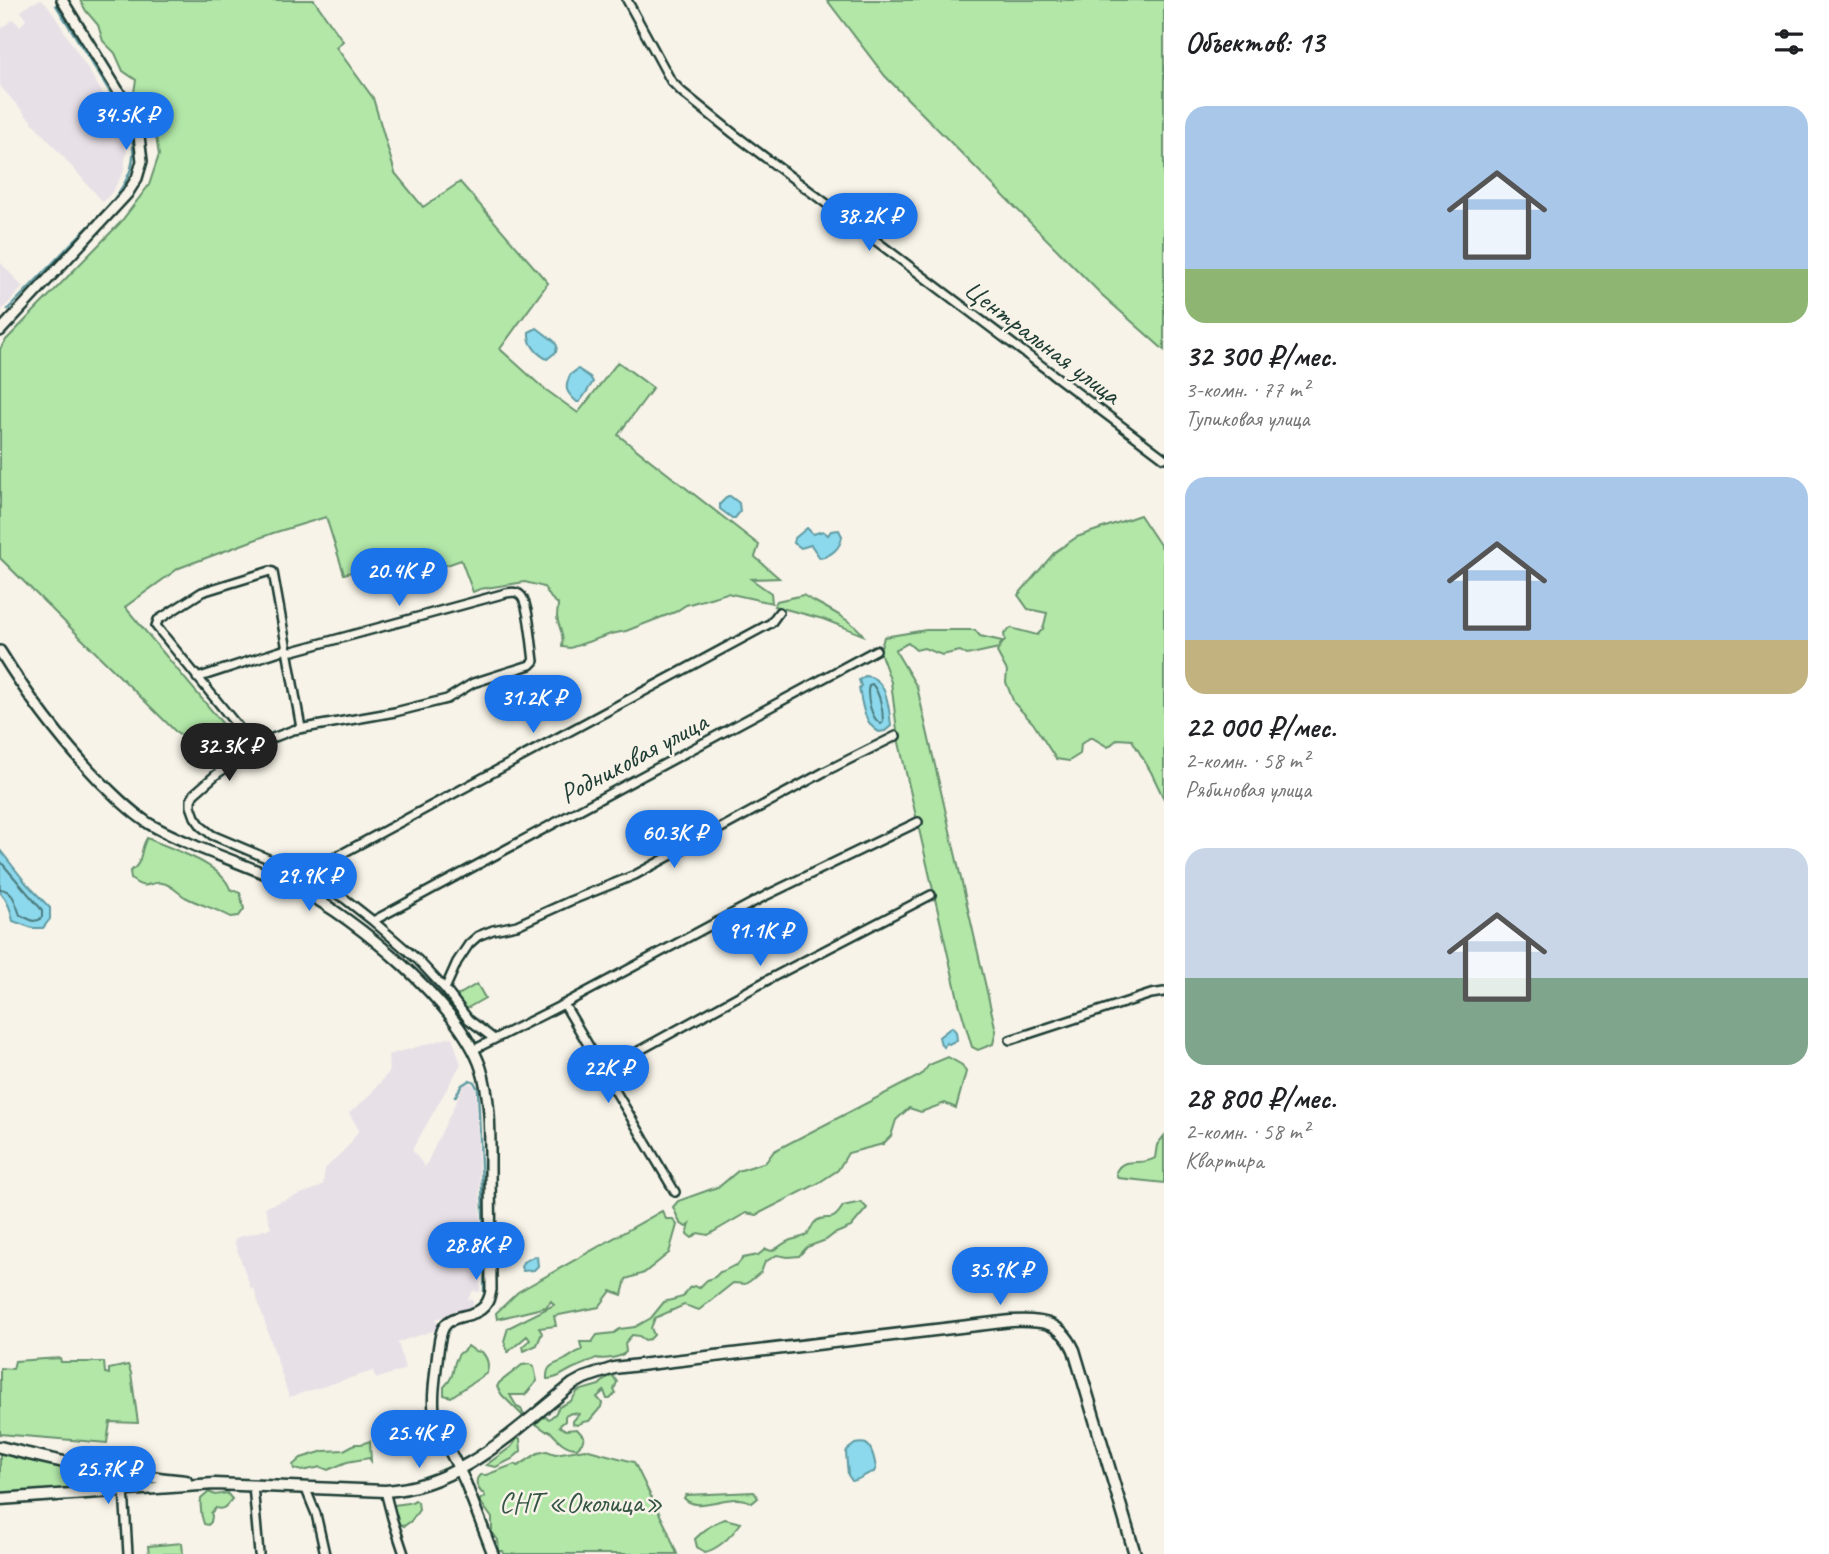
<!DOCTYPE html>
<html lang="ru">
<meta charset="utf-8">
<style>
body{margin:0;font-family:Caveat,sans-serif;background:#f2f2f2;color:#202124;height:100vh;display:flex;flex-direction:column;font-size:26px;white-space:nowrap}
*{box-sizing:border-box;margin:0}
p{font-size:23px;color:#757577}
.icon{flex:none;width:38px;height:38px;fill:none;stroke:currentColor;stroke-width:2;stroke-linecap:round;stroke-linejoin:round}
.map{position:relative;flex:1;overflow:hidden}
.details{display:flex;flex-direction:column;background:#fff;width:665px}
.details>*{flex:none}
.price{position:absolute;translate:-50% -60px;padding:0 16px;border-radius:24px;background:#1a73e8;color:#fff;font-size:23px;line-height:46px;filter:drop-shadow(0 2px 4px #0008)}
.price::after{content:'';position:absolute;left:50%;top:42px;width:21px;height:16px;margin-left:-10px;background:inherit;clip-path:polygon(0 0,100% 0,50% 100%)}
.price.current{background:#222;color:#fff}
ul{padding:0;list-style:none}
li{display:grid;align-content:center;gap:14px;height:371px;padding:0 21px}
li span{display:grid;place-items:center;height:217px;border-radius:21px;color:#555}
li>.icon{margin-inline-start:auto}
span .icon{width:126px;height:126px;fill:#fffc;stroke-width:1}
li b{font-size:30px}
h2{display:flex;justify-content:space-between;align-items:center;height:84px;padding:0 21px;font-size:30px}
main{display:flex;flex:1;min-height:0}
.map>svg:first-child{display:block}
.built{fill:#e8e0e7}
.green{fill:#b2e7a8;stroke:#68926e;stroke-width:2}
.water{fill:#8cd8ec;stroke:#609aa2;stroke-width:2}
.lines{fill:none;stroke-linecap:round;stroke-linejoin:round}
.shore{stroke:#4b7b7e;stroke-width:2}
.stream{stroke:#609aa2;stroke-width:2.5}
.minor-casing{stroke:#1f3d34;stroke-width:12}
.tertiary-casing{stroke:#1f3d34;stroke-width:14}
.secondary-casing{stroke:#1f3d34;stroke-width:15}
.minor{stroke:#f7f3e8;stroke-width:7}
.tertiary{stroke:#f7f3e8;stroke-width:9}
.secondary{stroke:#f7f3e8;stroke-width:10}
.labels{text-anchor:middle;stroke-width:5;stroke-linejoin:round;paint-order:stroke}
.street-label{font-size:28px;fill:#1f3d34;stroke:#f7f3e8}
.park-label{font-size:28px;fill:#355645;stroke:#f7f3e8}
</style>
<main>
<div class="map">
<svg width="1164" height="1554" viewBox="0 0 1164 1554">
<rect width="100%" height="100%" fill="#f7f3e8"/>
<filter id="ink" filterUnits="userSpaceOnUse"><feTurbulence type="fractalNoise" baseFrequency=".0143" numOctaves="2"/><feDisplacementMap in="SourceGraphic" scale="14" xChannelSelector="R" yChannelSelector="G"/><feConvolveMatrix kernelMatrix="1 2 1 2 8 2 1 2 1" color-interpolation-filters="sRGB"/></filter>
<g filter="url(#ink)">
<path class="built" d="M41,0L49,7L117,116L121,126L127,148L124,171L113,191L103,202L0,86V30L13,19L20,26L26,20L21,11L30,4Z
M0,262L23,287L0,312Z
M452,1037L461,1064L412,1150L425,1167L464,1085L470,1083L476,1087L482,1258L480,1292L473,1291L468,1299L473,1300V1307L436,1319L439,1329L398,1342L405,1369L376,1379L373,1371L289,1397L254,1289H251L234,1241L236,1238L271,1228L265,1207L320,1187L323,1184L325,1169L349,1145L359,1130L349,1113L366,1099L389,1072L388,1055Z"/>
<path class="green" d="M80,0H314L343,41L336,47L373,98L395,173L423,207L460,182L548,283L500,349L542,387L578,413L618,362L653,388L618,435L759,545L755,557L779,578L751,579L771,593L772,603L727,593L686,605L675,612L626,631L611,634L570,648L562,647C564,631 559,630 557,617C557,613 558,609 558,604L551,598L544,587L525,582L480,589L473,592L461,560L447,565L431,566L427,551L344,574L326,517L273,533L179,568L125,607L228,730L226,744L219,753L207,752L175,731L0,558V349L6,340L120,223L149,185L159,155L154,125L140,106L134,92L136,80L123,71L115,53L103,41L98,25L86,11Z
M827,0H1164V350L1102,295L885,76Z
M1140,515L1164,551V799L1151,772L1132,740L1118,739L1108,747L1091,737L1081,744L1080,754L1069,761L1056,759L1033,723L1014,703L1006,682L1007,671L997,652L999,648L967,655L960,651L942,655L924,648L916,650L908,643L895,650L917,687L996,1031L993,1044L978,1050L972,1047L959,1003L898,738L891,682L880,652L884,637L926,630H975L980,636L1002,641L999,648L1005,640L1004,634L1011,628L1037,635L1043,629L1047,613L1028,609L1018,595L1055,552L1077,537Z
M803,595C818,604 855,621 863,635L823,619L774,606L777,601Z
M147,838C171,849 221,863 230,889L240,893L244,909L239,916L231,917C217,909 200,905 185,897C178,893 171,884 162,883C148,881 147,892 131,879L130,871C144,864 139,850 147,838Z
M477,984L485,998L464,1010L455,997Z
M948,1057L962,1065L966,1072L956,1108L945,1103L921,1112L909,1108L896,1120L891,1136L883,1144L848,1153L838,1170L817,1184L756,1215L746,1213L708,1235L698,1233L692,1238L687,1234L690,1224L686,1227L680,1223L673,1207L678,1201L720,1186L738,1171L766,1162L774,1151L921,1075L929,1065Z
M1164,1136V1183L1118,1178L1116,1172C1124,1155 1141,1167 1155,1158L1157,1145Z
M861,1202L867,1208L851,1227L834,1234L826,1240L807,1247L799,1256L788,1257L777,1255L765,1262L761,1272L750,1281L745,1284L733,1283L699,1310L684,1305L655,1318L651,1328L654,1335L650,1339L645,1340L639,1336L632,1335L625,1343L626,1352C620,1358 604,1360 596,1358C589,1362 582,1365 574,1368C564,1372 559,1379 547,1379C546,1363 556,1365 566,1359C572,1356 575,1352 582,1350L580,1342H592L597,1335L614,1333L620,1329L635,1327L651,1318L664,1302L683,1297L689,1288L694,1286L699,1288L707,1280L715,1277L720,1272C727,1271 730,1266 737,1265L743,1258L758,1255L766,1249L771,1251C779,1248 784,1242 791,1240C796,1238 802,1238 807,1235C811,1231 811,1225 816,1221C828,1213 831,1226 843,1206Z
M662,1211L666,1219H673L677,1225L669,1253L644,1273L626,1279L622,1295L611,1291L599,1307L554,1316L556,1326L539,1328L542,1333L537,1345L524,1351L523,1346L530,1340L527,1336L508,1352L504,1341L508,1328L554,1305L551,1301L546,1307L497,1319L496,1313L518,1292Z
M468,1346L475,1351L482,1352C488,1359 489,1364 487,1373L451,1397L444,1395V1387C458,1373 450,1366 459,1354C459,1354 468,1347 468,1346Z
M60,1358L61,1362H104L105,1373L109,1374V1369L128,1365L131,1373L138,1423L110,1422L107,1443L0,1434V1368L13,1369L15,1361Z
M530,1364L534,1367L537,1381L525,1395H510L517,1407L521,1409L523,1413L522,1415L502,1395L497,1387L499,1383L522,1365Z
M613,1376L617,1382L614,1390L616,1393L610,1399H607L604,1391L597,1397L602,1403L601,1407L589,1421L583,1422L577,1425L573,1424V1421L579,1414L571,1413L565,1416V1421L559,1426L566,1430L577,1429L584,1437L582,1443L577,1448C565,1448 558,1440 550,1431H546L536,1424L542,1418L546,1417L549,1419L555,1414L559,1407L571,1401L578,1391L599,1385L608,1377Z
M517,1439H520L521,1451L512,1459L496,1467L486,1465L511,1447Z
M370,1441L371,1461L369,1458L347,1462L328,1470L321,1467L302,1471L294,1469L293,1465L301,1458L324,1451L344,1450L355,1444H361Z
M585,1449L634,1462L667,1529L677,1554H504L503,1551H499L498,1540L492,1532V1518L479,1500L485,1497L484,1493H482C477,1488 474,1480 480,1475H486L515,1464L518,1466L538,1453L547,1451L555,1454Z
M0,1451L90,1473L162,1483L0,1495Z
M209,1492L215,1495L227,1493L232,1499C227,1504 225,1511 216,1508L211,1513L212,1516L211,1522L208,1525L204,1524C201,1516 200,1507 201,1499Z
M754,1492L758,1498L752,1503C731,1490 698,1515 684,1498L686,1495Z
M415,1500L418,1502L419,1510L411,1521L404,1526L399,1524L395,1526L388,1507C397,1503 410,1505 415,1500Z
M725,1519L741,1523C732,1535 719,1549 705,1552L697,1547L695,1539C704,1530 714,1522 725,1519Z
M182,1543L183,1554H149L148,1546Z"/>
<path class="water" d="M537,328L554,341L557,346L556,352L547,359C537,354 528,344 529,332Z
M578,369L590,377L593,382C591,385 582,400 579,402H577C566,392 564,389 570,375Z
M728,496H730L739,503L740,512L735,518H732L720,509V504Z
M807,528L813,534L823,531L828,535L831,531L839,530L842,536C841,548 831,556 820,558L811,545L801,548L794,543L795,538Z
M865,676C887,677 889,707 891,726L885,731L879,732C864,724 862,704 859,688L861,686L859,680Z
M0,850L26,883L50,908V919L43,928H32L13,921C11,909 8,902 0,892Z
M952,1027L956,1032L957,1040L949,1044L946,1043L944,1047L941,1045L939,1037Z
M535,1256L537,1257L538,1266L534,1270L523,1271L521,1267L523,1262Z
M855,1444C858,1444 862,1442 866,1444C872,1447 875,1462 876,1468L874,1472C866,1473 860,1480 852,1481L848,1475L846,1453L847,1450Z"/>
<g class="lines">
<path class="shore" d="M872,684C880,693 883,710 883,722L881,724C871,719 866,696 869,685Z
M0,861L42,910V917L39,920L33,921L20,915C16,905 14,890 0,889"/>
<path class="stream" d="M8,309C28,289 48,268 68,247C90,224 131,191 133,157C135,141 128,125 122,111L56,5
M455,1097L462,1085L470,1080L474,1082L478,1089L485,1260L484,1291"/>
<g class="minor-casing">
<path id="minor" d="M627,0L671,81L682,92L734,134L1164,458
M197,678L283,650L293,651L506,593C512,592 518,591 522,597C529,606 532,648 534,661L530,665L473,683L447,699L395,712L293,730L270,739L218,773L194,794L191,800V806L195,817L202,827L212,835L304,874L345,899L373,921L418,960L445,989L468,1019L494,1039
M256,749L156,626L158,620L202,592L270,571L273,572L301,728
M304,874L771,623L779,612
M373,921L876,650
M445,989L457,962L469,944L478,936L493,930L517,925L570,901L635,875L824,772L896,736
M564,1004L675,1192
M1010,1040L1151,994L1164,992
M473,1050L564,1004L767,895L918,822
M604,1070L775,976L931,895
M253,1485L259,1554
M305,1487L316,1514L325,1554
M124,1489L128,1554
M385,1491L392,1518L404,1554"/>
</g>
<g class="tertiary-casing">
<path id="tertiary" d="M0,331L127,194L137,178L142,161L139,136L135,124L125,102L62,0
M0,651C29,698 61,741 100,781C115,796 130,811 148,823C164,833 182,840 200,848C233,861 267,873 298,889C356,918 460,1005 481,1068C491,1100 490,1135 490,1168C490,1209 491,1250 491,1290C486,1326 450,1307 442,1331C438,1342 438,1356 436,1368C435,1381 432,1397 434,1410C439,1437 456,1460 466,1484C475,1507 484,1531 493,1554"/>
</g>
<g class="secondary-casing">
<path id="secondary" d="M0,1447C62,1463 123,1475 186,1481
M0,1499L214,1484L385,1491C460,1487 517,1428 573,1384L584,1378L614,1368L1011,1321C1040,1320 1060,1320 1074,1350L1135,1554"/>
</g>
<use href="#minor" class="minor"/>
<use href="#tertiary" class="tertiary"/>
<use href="#secondary" class="secondary"/>
</g>
</g>
<g class="labels">
<g class="street-label">
<text transform="translate(1043 341) rotate(37)" y="10">Центральная улица</text>
<text transform="translate(633 757) rotate(-28)" y="10">Родниковая улица</text>
</g>
<g class="park-label">
<text x="581" y="1512">СНТ «Околица»</text>
</g>
</g>
</svg>
<b class="price" style="left:126px;top:152px">34.5K ₽</b>
<b class="price" style="left:869px;top:253px">38.2K ₽</b>
<b class="price" style="left:399px;top:608px">20.4K ₽</b>
<b class="price" style="left:533px;top:735px">31.2K ₽</b>
<b class="price current" style="left:229px;top:783px">32.3K ₽</b>
<b class="price" style="left:674px;top:870px">60.3K ₽</b>
<b class="price" style="left:309px;top:913px">29.9K ₽</b>
<b class="price" style="left:760px;top:968px">91.1K ₽</b>
<b class="price" style="left:608px;top:1105px">22K ₽</b>
<b class="price" style="left:476px;top:1282px">28.8K ₽</b>
<b class="price" style="left:1000px;top:1307px">35.9K ₽</b>
<b class="price" style="left:419px;top:1470px">25.4K ₽</b>
<b class="price" style="left:108px;top:1506px">25.7K ₽</b>
</div>
<section class="details">
<h2>Объектов: 13<svg class="icon" aria-label="filters" viewBox="0 0 24 24"><path d="M4 7h16M4 17h16"/><circle cx="9" cy="7" r="2"/><circle cx="15" cy="17" r="2"/></svg></h2>
<ul>
<li><span style="background:linear-gradient(#a9c7e8 75%,#8fb573 0)"><svg class="icon" aria-label="home" viewBox="0 0 24 24"><path d="M3 11l9-7 9 7M6 9v11h12V9"/></svg></span><div><b>32 300 ₽/мес.</b><p>3-комн. · 77 m²</p><p>Тупиковая улица</p></div></li>
<li><span style="background:linear-gradient(#a9c7e8 75%,#c2b280 0)"><svg class="icon" aria-label="home" viewBox="0 0 24 24"><path d="M3 11l9-7 9 7M6 9v11h12V9"/></svg></span><div><b>22 000 ₽/мес.</b><p>2-комн. · 58 m²</p><p>Рябиновая улица</p></div></li>
<li><span style="background:linear-gradient(#c9d6e8 60%,#7fa58c 0)"><svg class="icon" aria-label="home" viewBox="0 0 24 24"><path d="M3 11l9-7 9 7M6 9v11h12V9"/></svg></span><div><b>28 800 ₽/мес.</b><p>2-комн. · 58 m²</p><p>Квартира</p></div></li>
</ul>
</section>
</main>
